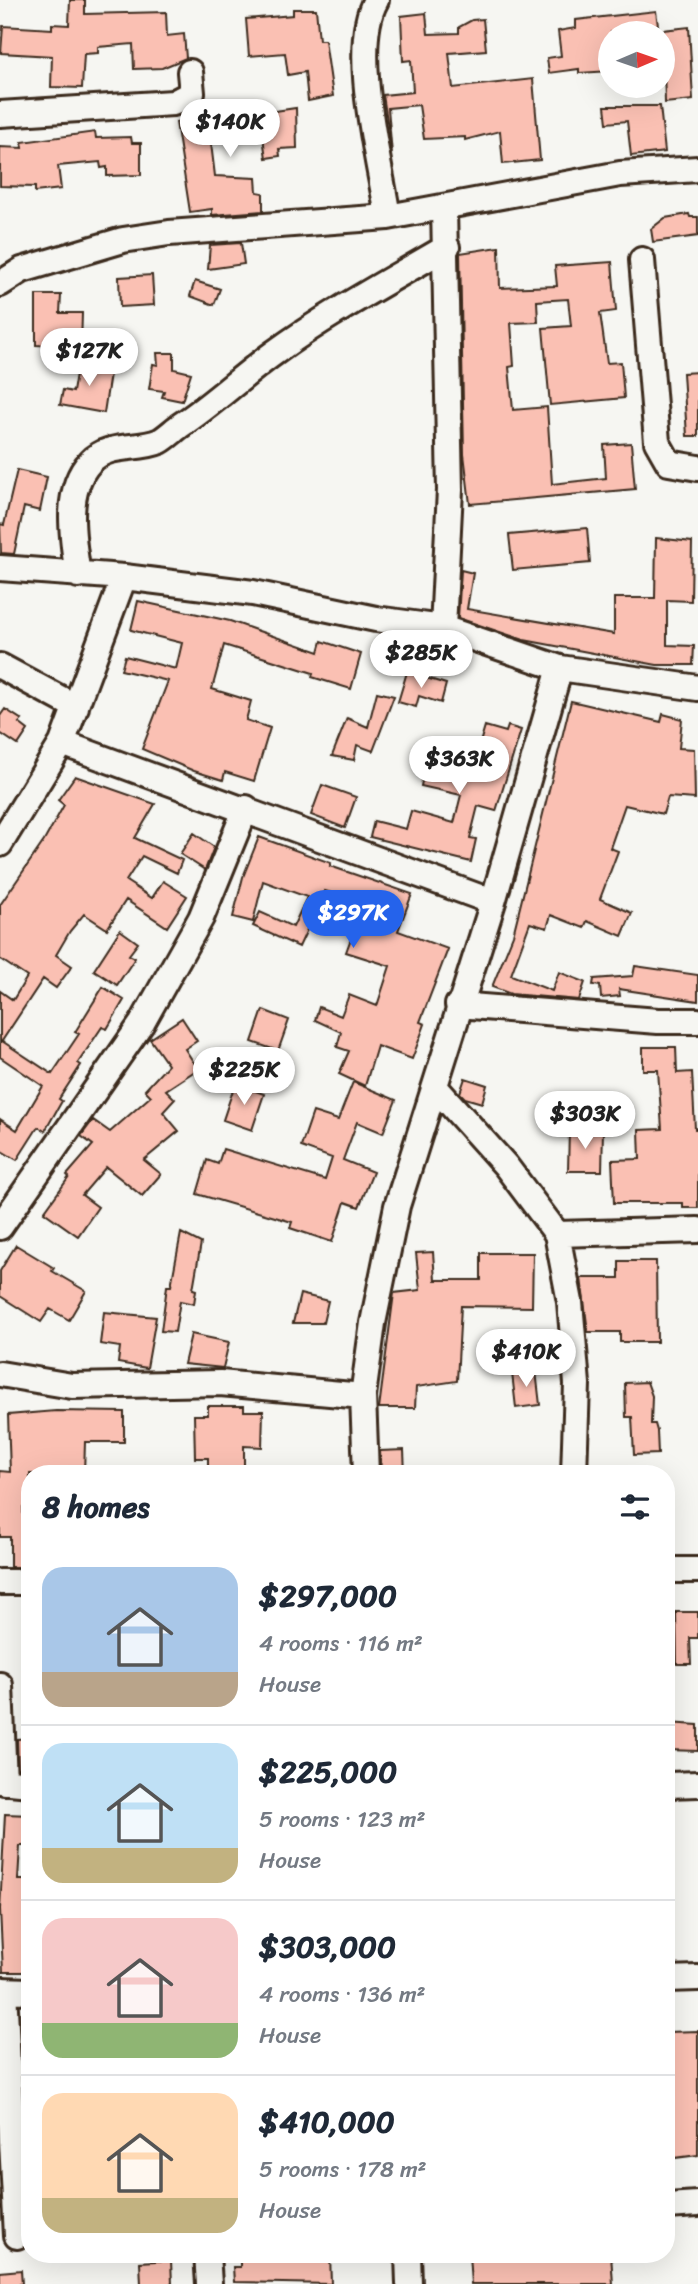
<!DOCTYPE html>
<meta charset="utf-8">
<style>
body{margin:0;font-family:Sriracha,sans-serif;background:#f6f6f7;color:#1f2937;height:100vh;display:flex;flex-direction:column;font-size:26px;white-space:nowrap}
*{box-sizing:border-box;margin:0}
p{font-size:23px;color:#747a83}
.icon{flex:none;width:38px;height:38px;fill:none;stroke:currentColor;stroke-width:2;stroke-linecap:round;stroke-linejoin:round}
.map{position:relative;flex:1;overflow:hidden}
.sheet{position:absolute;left:21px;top:1465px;width:654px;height:798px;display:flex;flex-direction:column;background:#fff;border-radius:28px;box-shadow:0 7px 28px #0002}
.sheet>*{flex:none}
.needle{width:46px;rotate:88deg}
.fabs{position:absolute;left:598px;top:21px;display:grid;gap:14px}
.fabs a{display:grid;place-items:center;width:77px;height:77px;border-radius:50%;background:#fff;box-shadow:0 7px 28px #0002;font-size:35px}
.price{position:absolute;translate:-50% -60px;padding:0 16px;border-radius:24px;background:#fff;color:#222;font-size:23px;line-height:46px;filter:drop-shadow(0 2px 4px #0008)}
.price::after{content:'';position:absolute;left:50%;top:42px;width:21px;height:16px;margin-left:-10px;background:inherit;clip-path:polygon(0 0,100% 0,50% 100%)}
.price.on{background:#2563eb;color:#fff}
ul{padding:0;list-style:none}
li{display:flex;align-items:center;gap:21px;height:175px;padding:0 21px}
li+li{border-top:2px solid #e0e1e3}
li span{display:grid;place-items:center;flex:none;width:196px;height:140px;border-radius:21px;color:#555}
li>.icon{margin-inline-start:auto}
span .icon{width:84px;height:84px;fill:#fffc;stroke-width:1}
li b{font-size:30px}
h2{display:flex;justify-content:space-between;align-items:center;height:84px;padding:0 21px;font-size:30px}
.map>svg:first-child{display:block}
.building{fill:#fac0b3;stroke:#3b2a1e;stroke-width:2}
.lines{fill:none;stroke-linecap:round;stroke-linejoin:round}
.minor-casing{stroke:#3b2a1e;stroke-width:30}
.minor{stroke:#f6f6f2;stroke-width:24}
</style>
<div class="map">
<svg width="698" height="2284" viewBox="0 0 698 2284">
<rect width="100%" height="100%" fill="#f6f6f2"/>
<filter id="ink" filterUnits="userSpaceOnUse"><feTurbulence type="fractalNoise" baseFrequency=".0143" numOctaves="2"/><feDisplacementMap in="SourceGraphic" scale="14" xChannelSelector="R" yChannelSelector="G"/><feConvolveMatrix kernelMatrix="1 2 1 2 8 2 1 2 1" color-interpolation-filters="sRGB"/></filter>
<g filter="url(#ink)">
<path class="building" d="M70,0H85V14L166,12L167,36L184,34L186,58L162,68L134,69L133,44L98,47V53L84,54L82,88L51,87L52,56L1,53L3,26L52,29V24L69,25Z
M293,9H316L319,40H325L333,96L308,101L305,72L288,75L285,53L249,56L246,19L293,15Z
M656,11L659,33H637L636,28L611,32V71L579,73V69L549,73L547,58L561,56L558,31L576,28V20Z
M426,13L428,34L459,33V27L472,20L483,19L486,50L449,53L453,88L533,79L540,160L503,164L500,131L465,140V137L424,139L419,105L388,108L392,154L383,95L413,92L411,60L403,61L401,16Z
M689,27L693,100L665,103L663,30Z
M605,106H660L665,152L631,156L627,121L607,123Z
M296,108L297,148L279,149L280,156L266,158L262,130L210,135L215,176L256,178L257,192L263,193V211L212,215V209L190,212L176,122L219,119V116L254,110L255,114Z
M95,132L96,138L131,137L132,143H141V175L107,176V167L101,168L100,162L58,166L61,189L35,192V187L0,186V147L23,148L22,142Z
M689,214L690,217H698V236L653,242L651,229L665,218Z
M241,243L244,264L208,269L210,245Z
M499,247L500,288L557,286L555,266L612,262L616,311L600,313L607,363L621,362L624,398L550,405L543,328L571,326L568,299L537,301L538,322L511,323L514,366L509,367L513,410L547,407L552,484L606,478L604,445L631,443L635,489L470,504L464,454L460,253Z
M152,275L154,305L120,307L119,277Z
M195,281L220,289L214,305L190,296Z
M36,295H61L60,313H82L81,347L36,345Z
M157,353H174V369L191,373L182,401L162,397L164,391L149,389L153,364L158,365Z
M78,362L111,367L104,413L60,405L63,390L73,392Z
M698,372V436H687L683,373Z
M17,470L47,477L40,511L24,507L14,554L1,553L0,524L4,525Z
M587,528L590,563L513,570L509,535Z
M656,538L692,542L691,601L667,600V645L694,646L693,665H657L524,640L458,618L461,570L473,573L467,609L614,634V598H655Z
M138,601L230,621L319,652L322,641L361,654L351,689L312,677L313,673L224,645L212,689L251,701L246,720L270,728L254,781L225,772L223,780L194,771L142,749L168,681L121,670L125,656L176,669L182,643L131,630Z
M407,672L446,684L441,703L419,696L416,707L398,702Z
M377,692L394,696L373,751L357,745L354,760L332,756L347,718L368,727Z
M571,701L661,722L663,714L682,719L679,748L694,749L695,799L668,797L663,814L625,805L610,848L618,851L600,899L632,913L622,936L587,921L584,928L551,915L547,928L530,923L511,975L552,991L559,972L585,982L579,1000L511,994L492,987L513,935Z
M5,709L22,720L19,723L28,730L18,745L0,733V716Z
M485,726L506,732L508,726L521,730L496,811L478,806L470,838L476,839L471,862L370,837L374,821L406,829L411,811L454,823L461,795L421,786L424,771L434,773L438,757L454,761L459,741L479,746Z
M75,776L155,804L135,838L182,860L177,873L142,856L126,881L152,898L163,881L187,896L167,927L126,900L107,929L84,914L70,931L56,955L72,966L56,988L43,979L2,1041L52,1074L79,1034L75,1032L103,987L124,1000L107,1029L102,1027L78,1063L81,1065L59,1099L62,1101L45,1131L38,1127L17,1160L0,1150V1119L17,1130L43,1086L0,1057V991L13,1000L27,977L0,959V905L44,841L64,805L58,800Z
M322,785L356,797L345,828L311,815Z
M194,833L214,847L205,870L180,854Z
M259,837L331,863L330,866L412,894L398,931L448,949L420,1022L425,1024L412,1059L377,1046L365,1086L339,1074L349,1051L337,1047L341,1032L315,1020L319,1007L341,1016L349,995L377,1006L390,966L346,952L364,903L325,891L299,947L253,926L260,912L293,927L307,897L263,881L253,922L233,917L243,877Z
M120,930L138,943L129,955L135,958L117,985L94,970Z
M635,966L698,975V1001L619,989L620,996L601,998L600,986L593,985L594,979L633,976Z
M263,1010L289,1020L278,1051L252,1042Z
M182,1018L197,1041L185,1049L198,1069L166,1090L175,1099L163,1112L179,1131L144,1160L161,1174L142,1196L106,1167L82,1195L98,1207L78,1236L44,1212L69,1177L67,1175L93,1145L81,1136L93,1120L110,1132L151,1096L145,1090L168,1065L150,1039Z
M643,1047H676L677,1073L692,1072L695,1129H698V1208H683V1203H614L612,1160L640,1159L639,1130L662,1129L658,1070H643Z
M465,1078L487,1085L482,1103L465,1098L460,1093Z
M353,1082L396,1100L383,1133L357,1122L343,1160L373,1172L359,1207L345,1202L332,1242L290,1228L292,1222L197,1194L207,1160L218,1164L223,1149L325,1180L332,1158L301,1147L313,1112L338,1120Z
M235,1084L264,1094L252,1130L223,1120Z
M569,1130L603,1131L602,1171H568Z
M181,1233L201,1243L193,1289L196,1290L194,1304L180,1301L175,1332L161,1331L167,1286H171Z
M16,1245L54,1268L52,1271L86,1291L69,1320L50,1309L41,1322L0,1296V1271Z
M433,1252L435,1280H481V1253H533L532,1307L461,1306L457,1381L416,1387L415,1408H379L394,1293L420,1290L416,1253Z
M619,1261H656L657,1342H620V1332H588L581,1278H619Z
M300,1294L328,1301L323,1323H293Z
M104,1312L156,1317L147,1368L118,1363L120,1347L100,1344Z
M191,1334L229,1342L223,1368L184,1364Z
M518,1346L521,1364L492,1369L489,1351Z
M536,1371L540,1405L516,1408L512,1373Z
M647,1382L652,1396L651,1424H655L657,1431L658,1454L634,1455L632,1417H626L625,1383Z
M208,1406H244V1411H263L262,1447L244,1446V1474H208V1458H195L194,1415H208Z
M56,1411L124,1412V1442H85L84,1474H30V1507H23L24,1547H30V1567H10V1537H0V1471L10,1472L8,1415Z
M404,1450L405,1474H381L380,1451Z
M676,1612H698V1638H690L691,1664H677Z
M667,1723L698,1725V1751L667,1750Z
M30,1738V1768H18L17,1739Z
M5,1814L30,1815V1846H20L18,1880H30V1972H3L0,1909Z
M698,2031V2155L667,2159V2032Z
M330,2254L331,2284L234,2282L233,2267H240V2259Z
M469,2254H611L613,2284H471Z
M171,2260L172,2284H141L140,2262Z
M21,2270L22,2284H0V2272Z"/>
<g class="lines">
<g class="minor-casing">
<path id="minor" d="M376,0C349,47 380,163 388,217
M0,114L173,103L192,93L190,72
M642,260L657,442L669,463L698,468
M0,284L22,270L123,240L169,233L388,217L620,174L698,169
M0,568L124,577L253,593L376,619L443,628L560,668L698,688
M78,575C73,541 63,491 90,462C109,442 137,451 160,441C167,437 174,430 181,425C214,403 242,376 274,353C329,313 389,281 447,247
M443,628L450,490L444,208
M0,666L76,707
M62,743L493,902
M0,844L62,743L124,577
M458,1005L658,1021H698
M436,1088L506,1166L557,1234L570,1302L577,1384L574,1474
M0,1227L142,1023L201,918L246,808
M557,1234L698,1230
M0,1374L72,1386L220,1383L363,1396
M366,1474L363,1396L373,1323L397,1206L493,902L560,668
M667,1570H698
M0,1582H30
M0,1685L4,1782
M0,1781L30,1784
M667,1785L698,1784
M667,1979L698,1978
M0,1990L30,1991
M4,1990L17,2236
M667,2206L698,2204
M207,2254L209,2284
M408,2254L409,2284"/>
</g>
<use href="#minor" class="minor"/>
</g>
</g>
</svg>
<div class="fabs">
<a><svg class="needle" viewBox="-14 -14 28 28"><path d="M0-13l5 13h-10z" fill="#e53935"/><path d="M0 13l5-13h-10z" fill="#747a83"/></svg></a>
</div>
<b class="price" style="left:230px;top:159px">$140K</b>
<b class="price" style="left:89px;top:388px">$127K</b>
<b class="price" style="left:421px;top:690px">$285K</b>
<b class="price" style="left:459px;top:796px">$363K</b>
<b class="price on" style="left:353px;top:950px">$297K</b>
<b class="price" style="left:244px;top:1107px">$225K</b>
<b class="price" style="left:585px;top:1151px">$303K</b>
<b class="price" style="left:526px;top:1389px">$410K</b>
<section class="sheet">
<h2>8 homes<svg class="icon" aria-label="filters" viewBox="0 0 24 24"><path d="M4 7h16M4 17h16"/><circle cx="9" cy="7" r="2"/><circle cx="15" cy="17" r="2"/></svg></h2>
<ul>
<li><span style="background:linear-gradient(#a9c7e8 75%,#b9a48a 0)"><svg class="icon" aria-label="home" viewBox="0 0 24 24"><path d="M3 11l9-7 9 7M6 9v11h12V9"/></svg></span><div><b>$297,000</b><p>4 rooms · 116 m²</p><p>House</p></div></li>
<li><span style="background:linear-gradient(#bfe0f5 75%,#c2b280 0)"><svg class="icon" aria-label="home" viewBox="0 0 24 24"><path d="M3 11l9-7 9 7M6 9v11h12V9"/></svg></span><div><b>$225,000</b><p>5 rooms · 123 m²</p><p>House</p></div></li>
<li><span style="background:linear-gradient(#f6c9c9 75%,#8fb573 0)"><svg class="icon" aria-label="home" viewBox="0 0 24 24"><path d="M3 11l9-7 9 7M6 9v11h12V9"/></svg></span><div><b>$303,000</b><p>4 rooms · 136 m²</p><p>House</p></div></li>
<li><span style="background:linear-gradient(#ffd9b3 75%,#c2b280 0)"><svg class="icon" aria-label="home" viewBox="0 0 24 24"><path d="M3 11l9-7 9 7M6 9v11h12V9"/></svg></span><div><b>$410,000</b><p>5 rooms · 178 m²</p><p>House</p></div></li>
</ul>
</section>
</div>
